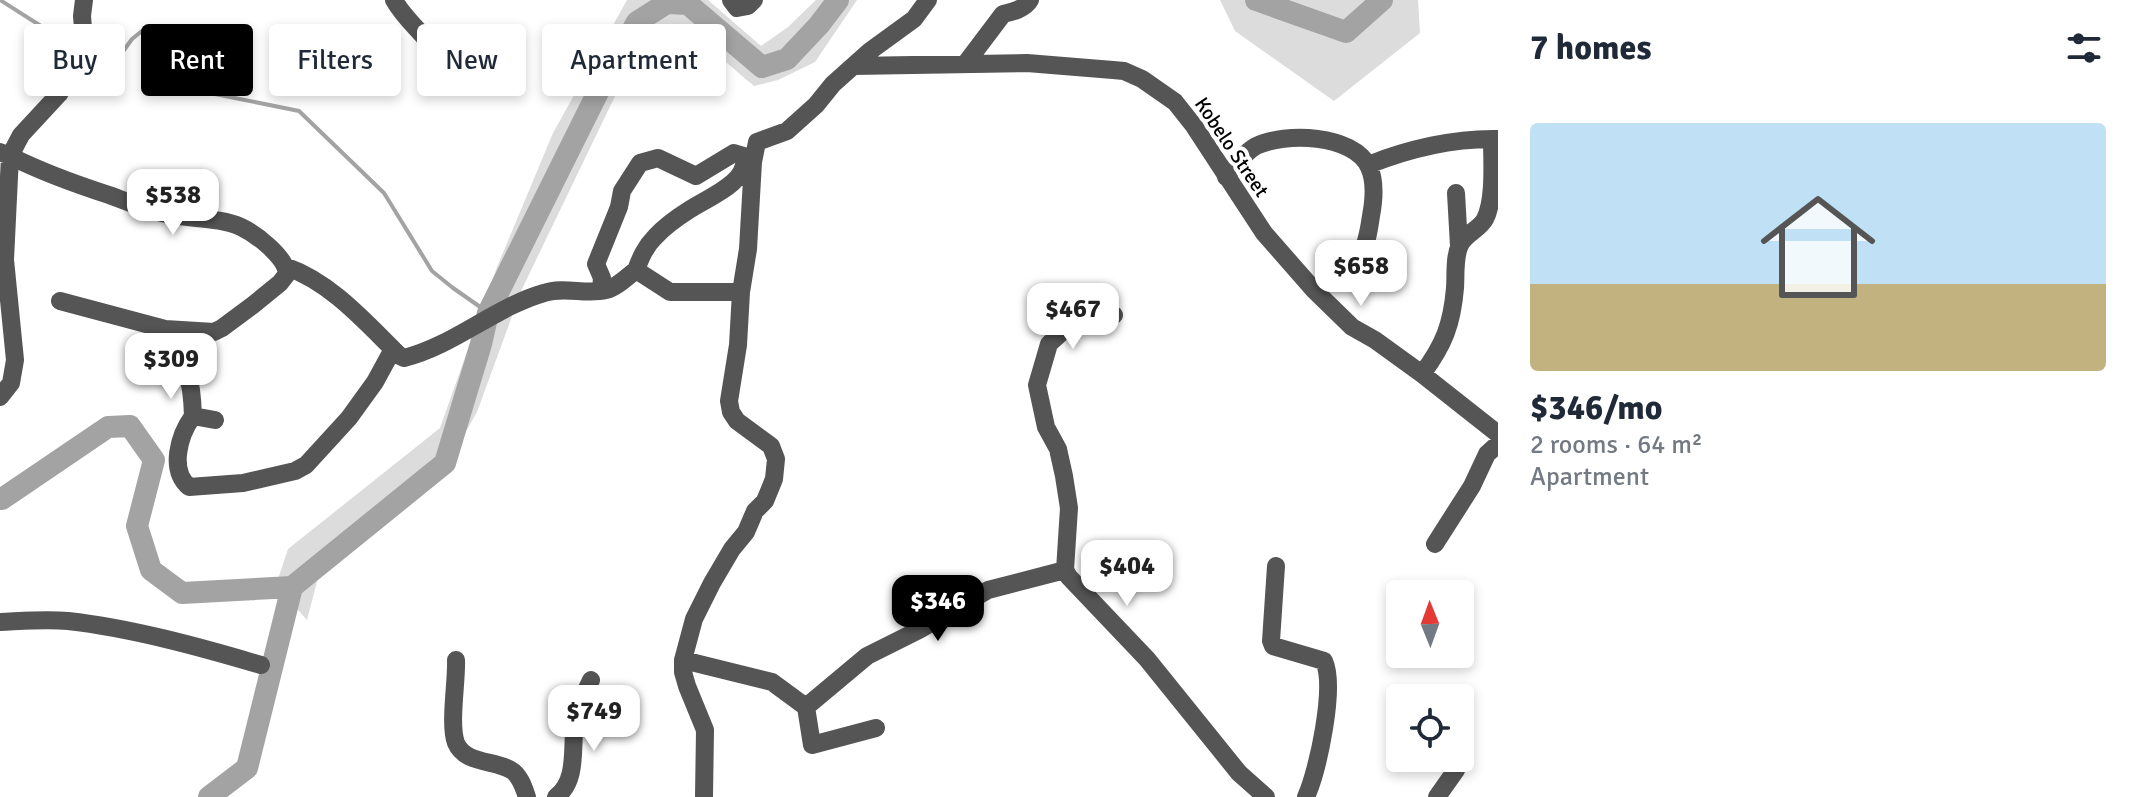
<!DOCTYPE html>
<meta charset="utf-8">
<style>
body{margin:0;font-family:Signika,sans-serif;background:#f2f2f3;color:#1f2937;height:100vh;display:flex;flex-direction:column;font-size:30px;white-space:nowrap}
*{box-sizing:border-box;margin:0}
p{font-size:26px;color:#747a83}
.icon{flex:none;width:44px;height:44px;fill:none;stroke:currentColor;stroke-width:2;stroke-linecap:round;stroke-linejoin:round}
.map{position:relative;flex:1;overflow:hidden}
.side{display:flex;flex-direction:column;background:#fff;width:640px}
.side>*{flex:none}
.banner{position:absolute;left:24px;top:24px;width:760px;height:72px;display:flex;gap:16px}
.needle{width:52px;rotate:359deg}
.buttons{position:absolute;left:1386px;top:580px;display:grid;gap:16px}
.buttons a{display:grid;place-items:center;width:88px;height:88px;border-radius:8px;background:#fff;box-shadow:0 4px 12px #0003;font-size:40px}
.price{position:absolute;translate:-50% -68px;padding:0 18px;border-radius:16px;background:#fff;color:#222;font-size:26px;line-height:52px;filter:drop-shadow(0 2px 4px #0008)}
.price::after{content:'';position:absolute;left:50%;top:48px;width:24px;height:18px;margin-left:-12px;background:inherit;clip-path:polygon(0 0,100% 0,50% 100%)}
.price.on{background:#000;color:#fff}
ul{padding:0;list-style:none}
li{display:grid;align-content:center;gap:16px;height:424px;padding:0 32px}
li span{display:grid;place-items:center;height:248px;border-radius:8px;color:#555}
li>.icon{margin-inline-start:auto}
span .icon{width:144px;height:144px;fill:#fffc;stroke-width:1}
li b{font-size:34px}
h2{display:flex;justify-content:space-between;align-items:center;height:96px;padding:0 32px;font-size:34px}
.pill{padding:0 28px;border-radius:8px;background:#fff;box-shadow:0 4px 12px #0003;font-size:28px;line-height:72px}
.pill.on{background:#000;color:#fff}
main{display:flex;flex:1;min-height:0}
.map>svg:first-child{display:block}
.green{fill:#dcdcdc}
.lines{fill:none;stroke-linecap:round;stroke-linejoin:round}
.stream{stroke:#a3a3a3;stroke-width:4}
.river{stroke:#a3a3a3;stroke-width:22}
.minor{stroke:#555;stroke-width:18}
.labels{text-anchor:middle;stroke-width:8;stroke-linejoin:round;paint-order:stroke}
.street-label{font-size:20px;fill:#000;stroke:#fff}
</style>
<main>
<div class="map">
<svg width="1498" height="797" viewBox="0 0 1498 797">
<rect width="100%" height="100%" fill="#fff"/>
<path class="green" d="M627,0H708L761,46L788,27L816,0H857L815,62L778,80L754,86C730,67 699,32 666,35L618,90L522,289L477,412L438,481L320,570L307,620L276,585L288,549L440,428L497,267L553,133Z
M1220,0H1418L1420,33L1334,101L1235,31Z"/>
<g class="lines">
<path class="stream" d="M0,0L52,33L73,57
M83,65L96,73L111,68L132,39L142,31C181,37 194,64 215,94L299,111L384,193L432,271L453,288L486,311"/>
<path class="river" d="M1256,0L1346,32L1382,0
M0,498L2,499L108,427L130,426L154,460L137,526L151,570L182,593L292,587
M209,797L247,768L292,587L445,463L481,344L488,313L601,86L637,22L667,3L688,4L762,67L787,59L819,25L838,0"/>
<path class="minor" d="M394,0C408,26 439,43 444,72
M731,0L737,8L748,6L754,0
M966,63L1003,14C1012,12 1025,9 1030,0
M853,66L1027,63L1113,70L1124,71L1142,79L1175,102L1194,126L1264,233L1314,290L1352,327L1375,340L1422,374L1498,434
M1368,165C1408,149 1455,138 1498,139
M1226,177C1235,166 1244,153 1256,146C1285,132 1353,134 1369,167C1376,182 1374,200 1371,216C1369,229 1367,246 1359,257C1348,271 1328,280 1314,290
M1456,193L1459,246
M287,267C332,283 366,323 400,356L404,358C453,346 495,307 544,293C564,286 586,295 606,290C616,288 628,276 636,270L670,292H741L738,345L729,401L731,412L737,421L771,446L776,459L774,479L765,501L755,511L746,532L732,549L712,583L694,619L683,660V672L687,686L705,730L704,797
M601,290L602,278L596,264L619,207L622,191L640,163L658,158L696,176L734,153L744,156C750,182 707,198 689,210C678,217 664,227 655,237C645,247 641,257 636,270
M741,292L748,249L753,162L757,142L787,131L816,105L833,84L870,51L914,19L928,0
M60,301L165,329L214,332L222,328L253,305L280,283L287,274C286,257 256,234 241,227C219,217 186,219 162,213C143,209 126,201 109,195C75,184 42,172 10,156L21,135L59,94L77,62L85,54L82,16L84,0
M1114,315L1063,331L1049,344L1037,385L1046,427L1058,449L1064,476L1069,508L1065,570L1069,577L1147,659L1239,773L1266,797
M165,329C186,360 192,378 193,416L215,420
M1422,374C1444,345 1452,324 1455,288C1456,275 1454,257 1460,245C1465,234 1480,229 1485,219C1495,200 1492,160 1492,139
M0,397L11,383L15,360L5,260L10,156L0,152
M193,416C179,435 169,470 189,487L243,483L295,471L306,465L349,418L375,382L393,349
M1435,544L1472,486L1487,454L1498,444
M1276,566L1271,641L1273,646L1324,661C1336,687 1318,770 1306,797
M0,622C23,621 45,619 68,621C131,628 200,647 261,665
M456,660C457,681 449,724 456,743C465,764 494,760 511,770C520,775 524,788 527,797
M683,660L772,682L806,707L812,745L876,728
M806,707L867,656L919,630L988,590L1065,570
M556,797C580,779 570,742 576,716C578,704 586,692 591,680
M1437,797L1456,770L1459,758"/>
</g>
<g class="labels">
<g class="street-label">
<text transform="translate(1232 147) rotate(56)" y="7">Kobelo Street</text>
</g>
</g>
</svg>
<div class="buttons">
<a><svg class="needle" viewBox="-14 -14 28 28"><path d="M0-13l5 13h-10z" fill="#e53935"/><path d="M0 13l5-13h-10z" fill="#747a83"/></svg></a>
<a><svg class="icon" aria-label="locate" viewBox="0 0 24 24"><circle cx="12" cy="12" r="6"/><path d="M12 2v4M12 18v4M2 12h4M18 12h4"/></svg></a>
</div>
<b class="price" style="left:173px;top:237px">$538</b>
<b class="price" style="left:1361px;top:308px">$658</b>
<b class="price" style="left:1073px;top:351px">$467</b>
<b class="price" style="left:171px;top:401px">$309</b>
<b class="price" style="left:1127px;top:608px">$404</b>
<b class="price on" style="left:938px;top:643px">$346</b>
<b class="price" style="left:594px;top:753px">$749</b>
<div class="banner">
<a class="pill">Buy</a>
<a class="pill on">Rent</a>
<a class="pill">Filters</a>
<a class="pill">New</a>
<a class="pill">Apartment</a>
</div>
</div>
<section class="side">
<h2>7 homes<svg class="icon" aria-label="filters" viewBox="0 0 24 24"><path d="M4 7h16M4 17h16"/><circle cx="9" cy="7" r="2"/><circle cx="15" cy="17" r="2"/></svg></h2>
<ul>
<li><span style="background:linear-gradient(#bfe0f5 65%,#c2b280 0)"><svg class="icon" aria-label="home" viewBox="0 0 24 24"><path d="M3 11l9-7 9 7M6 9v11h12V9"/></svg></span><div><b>$346/mo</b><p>2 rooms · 64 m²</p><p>Apartment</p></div></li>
</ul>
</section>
</main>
